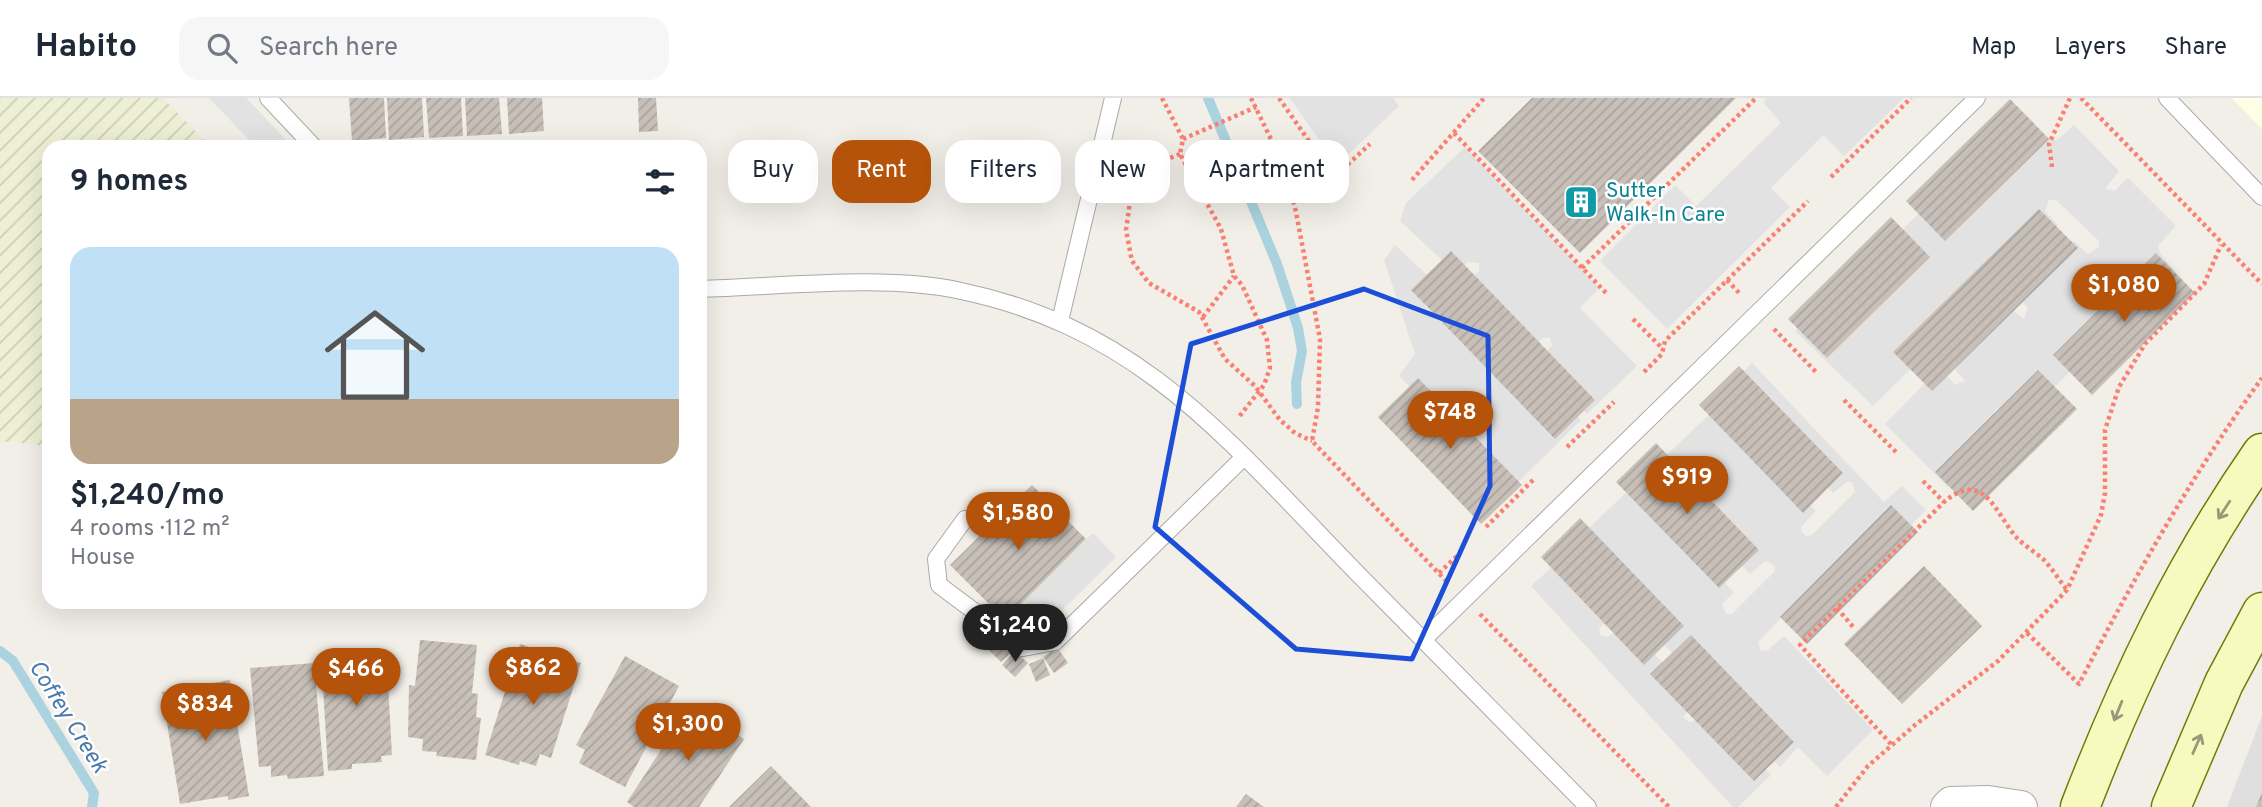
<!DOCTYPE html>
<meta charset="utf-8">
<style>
body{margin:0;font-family:Overpass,sans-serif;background:#f6f6f7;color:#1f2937;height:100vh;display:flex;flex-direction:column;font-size:26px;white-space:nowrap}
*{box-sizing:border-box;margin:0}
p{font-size:23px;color:#747a83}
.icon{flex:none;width:38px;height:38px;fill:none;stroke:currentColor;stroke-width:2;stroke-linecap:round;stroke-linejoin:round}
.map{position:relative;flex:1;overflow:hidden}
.panel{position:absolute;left:42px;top:42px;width:665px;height:469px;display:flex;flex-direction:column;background:#fff;border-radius:21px;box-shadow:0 7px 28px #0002}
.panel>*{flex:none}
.top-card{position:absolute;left:728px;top:42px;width:665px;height:63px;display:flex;gap:14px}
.price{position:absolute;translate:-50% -60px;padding:0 16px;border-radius:24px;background:#b45309;color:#fff;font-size:23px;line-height:46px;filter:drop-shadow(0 2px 4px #0008)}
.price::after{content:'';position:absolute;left:50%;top:42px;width:21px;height:16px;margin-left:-10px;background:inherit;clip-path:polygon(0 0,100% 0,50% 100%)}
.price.on{background:#222;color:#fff}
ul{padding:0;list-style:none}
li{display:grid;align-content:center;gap:14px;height:371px;padding:0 28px}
li span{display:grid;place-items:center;height:217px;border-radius:21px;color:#555}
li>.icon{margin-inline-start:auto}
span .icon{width:126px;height:126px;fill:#fffc;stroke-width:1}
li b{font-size:30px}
h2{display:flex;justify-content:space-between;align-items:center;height:84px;padding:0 28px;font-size:30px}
.pill{padding:0 24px;border-radius:21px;background:#fff;box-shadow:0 7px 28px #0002;font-size:24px;line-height:63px}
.pill.on{background:#b45309;color:#fff}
header{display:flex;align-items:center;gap:42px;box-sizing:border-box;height:98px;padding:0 35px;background:#fff;border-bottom:2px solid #e0e1e3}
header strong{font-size:33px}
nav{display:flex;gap:38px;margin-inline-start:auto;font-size:24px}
.search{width:490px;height:63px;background:#f6f6f7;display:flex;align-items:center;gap:18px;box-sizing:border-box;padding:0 24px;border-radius:21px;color:#747a83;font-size:26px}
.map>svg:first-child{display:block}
.residential{fill:#e0dfdf}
.education{fill:#ffffe5}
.farmland{fill:url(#farmland-furrows)}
.parking{fill:#e2e2e2}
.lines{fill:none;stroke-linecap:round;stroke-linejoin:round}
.stream{stroke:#aad3df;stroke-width:10}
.building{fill:url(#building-hatch)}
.lane-casing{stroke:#a9a9a9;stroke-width:18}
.street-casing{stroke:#a9a9a9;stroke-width:34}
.secondary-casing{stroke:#707d05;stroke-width:41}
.path{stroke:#fa8072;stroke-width:4.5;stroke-dasharray:3.5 3.5;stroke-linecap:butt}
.lane{stroke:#fff;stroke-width:16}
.street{stroke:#fff;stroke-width:32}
.secondary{stroke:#f7fabf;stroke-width:38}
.oneway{stroke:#979978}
.marked{fill:none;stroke:#1d4ed8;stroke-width:5;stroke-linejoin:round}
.labels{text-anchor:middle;stroke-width:5;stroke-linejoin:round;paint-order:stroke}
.culture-label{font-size:21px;fill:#0d838f;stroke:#fff;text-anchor:start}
.water-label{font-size:23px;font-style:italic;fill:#4a7aab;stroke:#fff}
</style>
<header>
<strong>Habito</strong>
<div class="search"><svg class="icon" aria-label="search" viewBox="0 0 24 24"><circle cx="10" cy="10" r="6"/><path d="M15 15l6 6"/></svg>Search here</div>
<nav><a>Map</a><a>Layers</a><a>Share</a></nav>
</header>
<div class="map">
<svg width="2262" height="709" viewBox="0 0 2262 709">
<defs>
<pattern id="farmland-furrows" width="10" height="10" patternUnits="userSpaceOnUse" patternTransform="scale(1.75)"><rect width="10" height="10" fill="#eef0d5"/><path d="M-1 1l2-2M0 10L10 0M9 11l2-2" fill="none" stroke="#ccceb7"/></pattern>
<pattern id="building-hatch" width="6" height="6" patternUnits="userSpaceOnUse" patternTransform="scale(1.75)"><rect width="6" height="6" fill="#c7bfb8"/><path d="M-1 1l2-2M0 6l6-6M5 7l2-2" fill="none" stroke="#aba49e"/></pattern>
</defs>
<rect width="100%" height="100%" fill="#f2efe9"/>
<path class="residential" d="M2262,618V709H2227Z"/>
<path class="education" d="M2232,0H2262V31Z"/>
<path class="farmland" d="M0,0H163L211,49H49V348L0,343Z"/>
<path class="parking" d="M209,0H246L293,49H256Z
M1290,0H1393L1399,8L1337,67Z
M1767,0H1904L1844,58L1823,37L1771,90L1790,109L1667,231L1600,163L1675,87L1696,108L1781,25L1763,4Z
M2024,15L2049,41L2057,42L2074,27L2119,73L2105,91L2114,93L2128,80L2176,128L2158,148L2160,155L2174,172L2017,326L1997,310L1992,320L2006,333L1948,389L1885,326L1940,270L1955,287L1965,283L1948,263L2008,208L2024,221L2028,209L2017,200L2074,143L2088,156L2099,149V143L2056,102H2049L2045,113L2058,127L1873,308L1795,233L1857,180L1862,170Z
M1465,49L1599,190L1580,210L1637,268L1587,316L1536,262L1552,248L1550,240H1543L1528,254L1465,186L1479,173V165L1468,164L1456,175L1400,123L1406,105Z
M1395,147L1441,190L1426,204L1425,209L1430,213L1438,211L1529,270L1581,322L1511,391L1464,341L1477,323L1473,318L1468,319L1455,333L1399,278L1415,256L1384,162Z
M1752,265L1884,404L1902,388L1926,412L1807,533L1787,514L1758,544L1761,553L1768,552L1784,538L1873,632L1827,678L1798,649L1780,669L1570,448L1630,391L1734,494L1722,506L1726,516H1732L1775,473V468L1766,463L1750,476L1650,373L1715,311L1816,413L1802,428L1801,433L1806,438L1812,437L1855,394L1852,384H1847L1833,395L1726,291Z
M1093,435L1116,459L1047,527L1024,503Z
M1561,461L1614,517L1599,530L1601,538L1608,539L1625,526L1698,601L1683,619L1689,624L1694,623L1708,611L1771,677L1738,709H1733L1531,488Z"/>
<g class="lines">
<path class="stream" d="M1208,0L1277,166L1298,230L1302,253L1296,284L1297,306
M0,553L13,563L94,695L92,709"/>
</g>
<path class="building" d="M349,0H384L386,40L352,43Z
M387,0H422L424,39L389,42Z
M426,0H461L463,38L429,40Z
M465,0H499L502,36L467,38Z
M507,0H542L544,33L509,36Z
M638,0H656L658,33L639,34Z
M1532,0H1736L1580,155L1478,53Z
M2010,1L2049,41L1945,143L1906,103Z
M2039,111L2078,150L1932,293L1893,254Z
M1891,119L1930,159L1827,260L1788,221Z
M1451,153L1595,302L1555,341L1411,192Z
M2156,155L2195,195L2092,297L2053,257Z
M1739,268L1843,375L1803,415L1699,307Z
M2038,272L2077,311L1973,413L1935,374Z
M1418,280L1522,387L1481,426L1378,319Z
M1656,345L1759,452L1719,490L1616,384Z
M1032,387L1086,441L1005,522L950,467Z
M1891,407L1918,434L1807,546L1780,519Z
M1580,420L1684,528L1644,567L1541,459Z
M1924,468L1982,528L1902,606L1844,546Z
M1691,537L1794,644L1754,683L1650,576Z
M1002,539L1014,551L1001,564L989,552Z
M420,542L477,547L472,595L478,596L476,619L481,620L476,662L436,658L437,654L422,653L423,641L408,639L409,587L415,588Z
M520,546L581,565L551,660L540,656L536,668L520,663L519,667L485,657Z
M1057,549L1068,565L1054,575L1043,559Z
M386,551L392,657L381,658L382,664L352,666V671L328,673L321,555Z
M1015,553L1028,565L1015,579L1002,567Z
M625,558L679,588L625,689L579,665L585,652L576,647Z
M1043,560L1050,577L1036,584L1029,566Z
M314,565L324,678L288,681L287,677L271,679V668L259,669L250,570Z
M230,582L249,698L228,702V698L180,706L162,594Z
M691,606L744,641L699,709H634L627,704Z
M771,668L811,709H729Z
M2262,694V709H2256Z
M1246,696L1264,709H1236Z"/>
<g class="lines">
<g class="lane-casing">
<path id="lane" d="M268,0L314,49
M2167,0L2262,99
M700,191C780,189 884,176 961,193C1143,231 1231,346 1354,472C1432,551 1510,630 1588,709
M1060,223L1113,0
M965,421L936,461L939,487L1023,550L1055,544L1244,359
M1423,542L1977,0"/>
</g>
<g class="street-casing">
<path id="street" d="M1947,709L1951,705L1988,704L2021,709"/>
</g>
<g class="secondary-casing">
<path id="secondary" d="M2080,709C2129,582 2184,467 2262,355
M2171,709L2224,585L2262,514"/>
</g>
<path class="path" d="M1162,0L1183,41L1180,56L1221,131L1234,178L1242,187L1267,242L1270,270L1264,287L1238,320
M1251,0L1284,68L1296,114L1320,241L1318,309L1312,343L1448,485
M1279,0L1334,79
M2081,0L2262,186
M1454,35L1607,196
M1183,41L1256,9
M1180,56L1157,65L1136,88L1130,104L1126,132L1132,163L1149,185L1199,214L1225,261L1255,288L1280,322L1295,335L1312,343
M1285,69L1307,80L1334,79L1370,46
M2052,69L2049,46L2070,0
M1831,79L1911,0
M1412,82L1484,0
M1582,170L1756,0
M1727,182L1741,197
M1203,219L1234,178
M1633,221L1662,250
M1774,231L1817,275
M1644,274L1662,256L1665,243L1808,103
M1844,302L1897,355
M1567,349L1614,304
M1923,383L1944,404
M1486,429L1535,380
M1439,475L1457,458
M1837,510L1854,530
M1480,516L1669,709
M2027,535L2079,586C2134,480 2192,377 2262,280
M1891,646L1800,547L1944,404C1984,370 1995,415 2017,440C2025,448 2035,454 2043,461C2052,470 2059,482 2067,492
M1836,709L1868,668L1915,627L1998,563L2067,492L2101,417L2105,395V332L2119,289L2145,246L2204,186L2221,147"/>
<use href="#lane" class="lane"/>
<use href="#street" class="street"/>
<use href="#secondary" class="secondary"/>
</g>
<defs><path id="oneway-shaft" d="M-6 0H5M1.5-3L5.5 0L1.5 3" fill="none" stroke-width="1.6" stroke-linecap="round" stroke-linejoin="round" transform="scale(1.75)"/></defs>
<g class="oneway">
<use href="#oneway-shaft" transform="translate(2224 412) rotate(123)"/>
<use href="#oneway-shaft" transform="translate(2118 613) rotate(112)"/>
<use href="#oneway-shaft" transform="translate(2197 646) rotate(-66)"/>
</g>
<path class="marked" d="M1364,191L1488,238L1490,388L1412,561L1296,551L1155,429L1191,246Z"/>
<defs>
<g id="building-square" transform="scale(1.75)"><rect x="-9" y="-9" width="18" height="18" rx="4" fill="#0f9aa8" stroke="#fff"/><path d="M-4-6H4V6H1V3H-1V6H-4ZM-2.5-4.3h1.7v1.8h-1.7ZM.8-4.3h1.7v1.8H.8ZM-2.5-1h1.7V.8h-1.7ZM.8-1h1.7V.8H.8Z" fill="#fff"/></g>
</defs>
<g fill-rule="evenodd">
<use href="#building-square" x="1581" y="104"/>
</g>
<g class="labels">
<g class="culture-label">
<text x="1606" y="99">Sutter<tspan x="1606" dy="24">Walk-In Care</tspan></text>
</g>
<g class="water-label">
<text transform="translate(69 618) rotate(58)" y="8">Coffey Creek</text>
</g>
</g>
</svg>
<b class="price" style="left:2124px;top:226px">$1,080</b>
<b class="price" style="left:1450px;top:353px">$748</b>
<b class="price" style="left:1687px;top:418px">$919</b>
<b class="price" style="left:1018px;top:454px">$1,580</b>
<b class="price on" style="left:1015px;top:566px">$1,240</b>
<b class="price" style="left:533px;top:609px">$862</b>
<b class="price" style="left:356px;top:610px">$466</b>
<b class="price" style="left:205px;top:645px">$834</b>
<b class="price" style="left:688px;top:665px">$1,300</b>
<div class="top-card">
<a class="pill">Buy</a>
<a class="pill on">Rent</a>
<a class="pill">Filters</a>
<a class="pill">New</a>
<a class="pill">Apartment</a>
</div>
<section class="panel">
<h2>9 homes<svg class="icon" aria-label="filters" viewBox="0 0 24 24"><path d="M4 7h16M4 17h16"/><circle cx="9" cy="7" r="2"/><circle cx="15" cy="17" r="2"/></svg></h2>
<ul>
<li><span style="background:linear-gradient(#bfe0f5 70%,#b9a48a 0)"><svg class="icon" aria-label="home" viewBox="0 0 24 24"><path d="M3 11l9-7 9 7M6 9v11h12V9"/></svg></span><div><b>$1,240/mo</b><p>4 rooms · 112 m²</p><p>House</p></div></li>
</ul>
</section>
</div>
